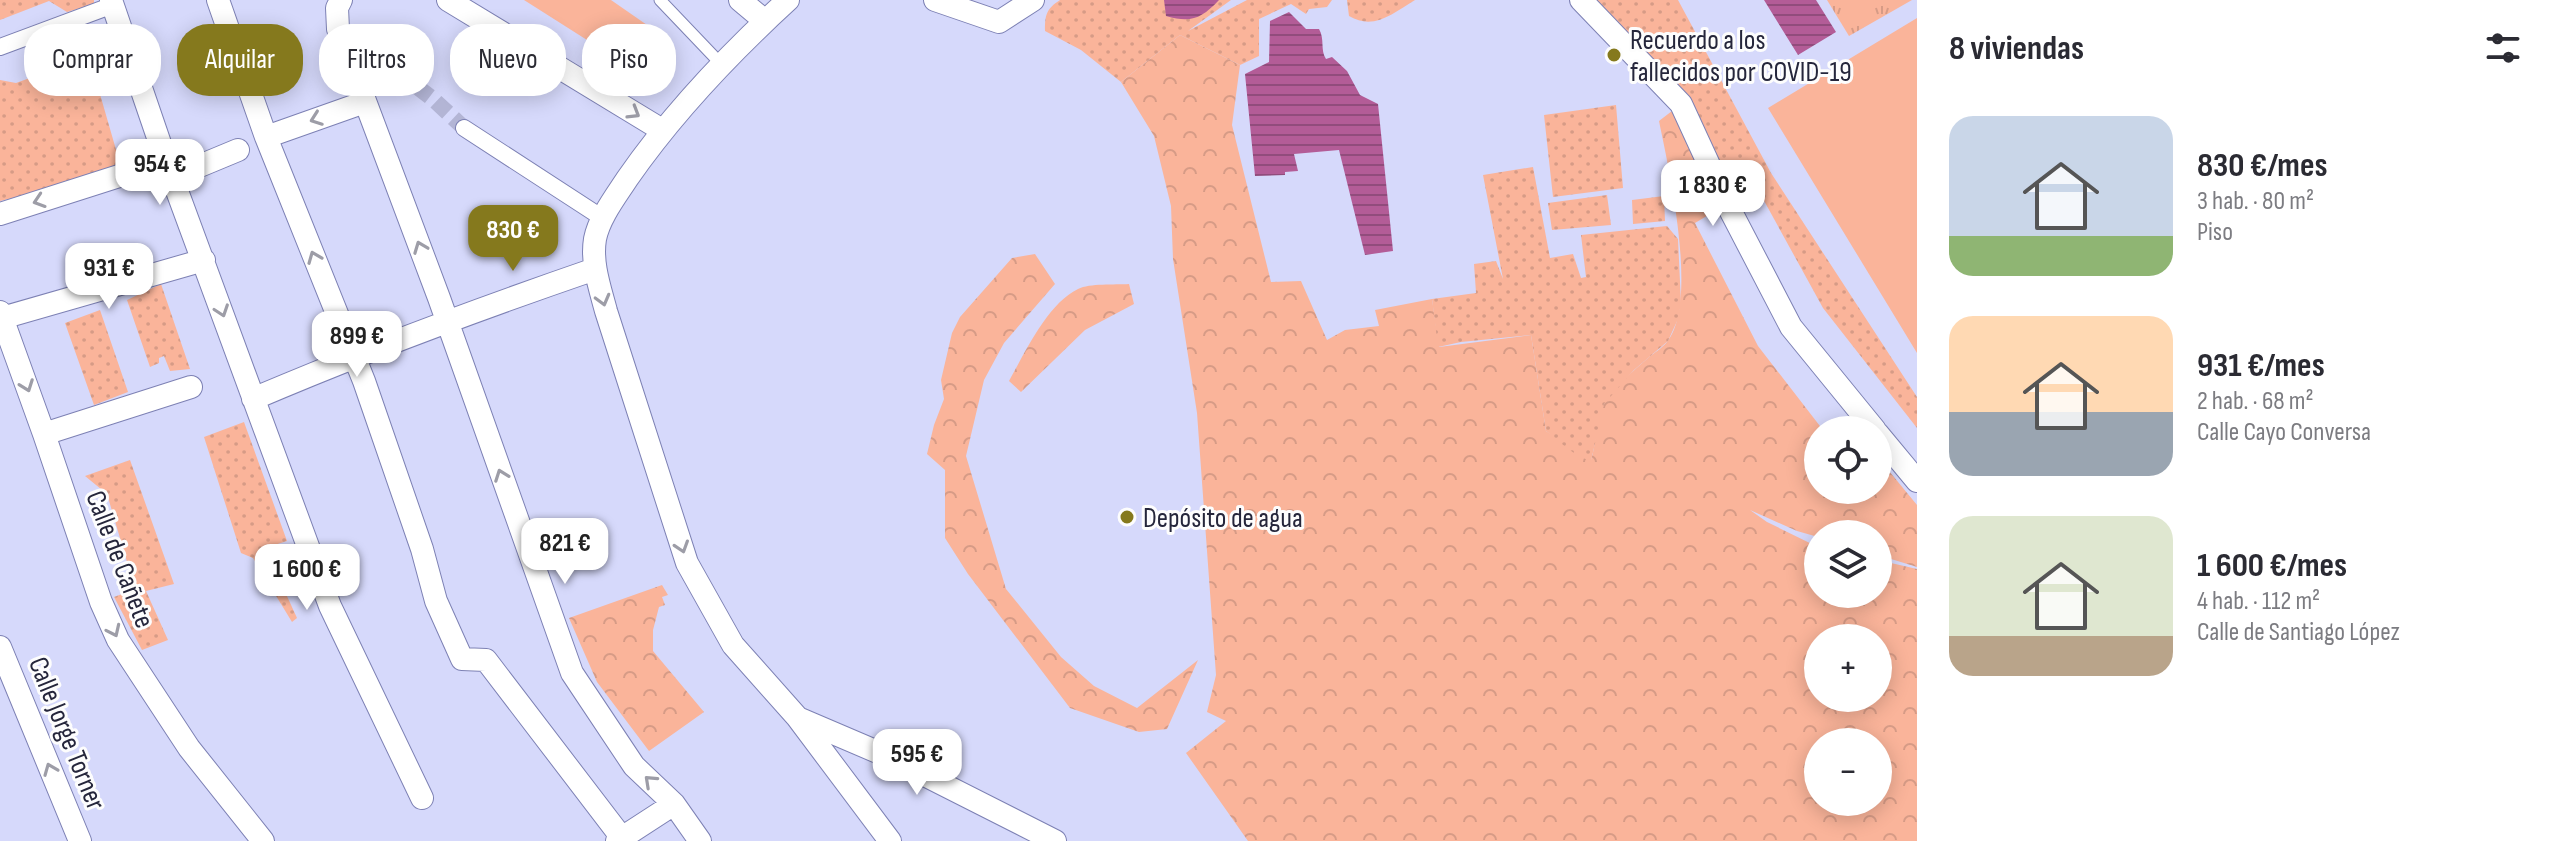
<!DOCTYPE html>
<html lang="es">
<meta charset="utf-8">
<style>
body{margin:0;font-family:"Sofia Sans Condensed",sans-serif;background:#f7f7f7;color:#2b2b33;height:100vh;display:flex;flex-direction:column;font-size:30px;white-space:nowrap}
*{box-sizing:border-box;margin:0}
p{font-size:26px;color:#7c7c81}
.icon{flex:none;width:44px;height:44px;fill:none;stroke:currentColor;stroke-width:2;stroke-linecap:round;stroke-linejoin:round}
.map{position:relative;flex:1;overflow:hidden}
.details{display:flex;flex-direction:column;background:#fff;width:640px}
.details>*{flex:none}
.guide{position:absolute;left:24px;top:24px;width:760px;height:72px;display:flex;gap:16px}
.fabs{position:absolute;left:1804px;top:416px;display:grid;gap:16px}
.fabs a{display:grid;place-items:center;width:88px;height:88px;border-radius:50%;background:#fff;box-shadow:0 4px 20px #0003;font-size:40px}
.price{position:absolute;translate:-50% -68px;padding:0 18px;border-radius:16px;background:#fff;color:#222;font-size:26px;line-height:52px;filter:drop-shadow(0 2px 4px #0008)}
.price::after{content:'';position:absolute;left:50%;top:48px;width:24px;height:18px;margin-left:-12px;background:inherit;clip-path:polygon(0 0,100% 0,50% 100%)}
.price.selected{background:#85791d;color:#fff}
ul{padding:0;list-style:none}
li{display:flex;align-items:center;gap:24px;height:200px;padding:0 32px}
li span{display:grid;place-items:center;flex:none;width:224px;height:160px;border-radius:24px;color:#555}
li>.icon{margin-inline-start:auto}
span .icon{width:96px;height:96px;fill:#fffc;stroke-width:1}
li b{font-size:34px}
h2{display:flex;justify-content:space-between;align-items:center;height:96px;padding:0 32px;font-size:34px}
.chip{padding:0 28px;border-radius:32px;background:#fff;box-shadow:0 4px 20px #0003;font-size:28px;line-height:72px}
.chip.selected{background:#85791d;color:#fff}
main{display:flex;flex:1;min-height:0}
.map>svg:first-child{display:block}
.grass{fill:url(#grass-tufts)}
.forest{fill:url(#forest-crowns);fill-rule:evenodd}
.garden{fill:url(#garden-dots)}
.pitch{fill:#fab49a}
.water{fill:url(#water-rules)}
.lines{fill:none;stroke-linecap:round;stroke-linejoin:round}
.pedestrian-tunnel{stroke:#b3b5d5;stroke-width:16;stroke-dasharray:16 8;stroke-linecap:butt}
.service-casing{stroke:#7d81b4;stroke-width:13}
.pedestrian-casing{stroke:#7d81b4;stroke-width:18}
.minor-casing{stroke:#7d81b4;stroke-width:24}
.service{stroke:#fff;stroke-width:11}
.pedestrian{stroke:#fff;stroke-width:16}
.minor{stroke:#fff;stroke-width:22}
.oneway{stroke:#9d9da7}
.poi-dot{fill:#85791d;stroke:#fdfdfd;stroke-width:3}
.labels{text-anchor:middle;stroke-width:6;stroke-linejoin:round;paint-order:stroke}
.poi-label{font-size:28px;fill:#25263b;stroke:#fdfdfd;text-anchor:start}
.street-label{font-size:28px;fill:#25263b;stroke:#fdfdfd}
</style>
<main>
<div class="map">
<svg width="1917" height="841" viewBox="0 0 1917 841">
<defs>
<pattern id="grass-tufts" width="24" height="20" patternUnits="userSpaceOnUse" patternTransform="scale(2)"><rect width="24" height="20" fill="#fab49a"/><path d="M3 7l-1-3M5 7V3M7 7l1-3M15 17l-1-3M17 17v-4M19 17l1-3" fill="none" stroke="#d69b86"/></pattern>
<pattern id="forest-crowns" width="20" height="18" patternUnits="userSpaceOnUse" patternTransform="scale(2)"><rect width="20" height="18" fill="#fab49a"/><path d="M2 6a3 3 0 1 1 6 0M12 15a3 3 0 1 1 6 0" fill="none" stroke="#d69b86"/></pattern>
<pattern id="garden-dots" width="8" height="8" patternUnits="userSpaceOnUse" patternTransform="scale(2)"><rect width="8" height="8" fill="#fab49a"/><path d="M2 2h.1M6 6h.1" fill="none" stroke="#d69b86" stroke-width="1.8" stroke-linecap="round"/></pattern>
<pattern id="water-rules" width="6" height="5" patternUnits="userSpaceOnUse" patternTransform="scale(2)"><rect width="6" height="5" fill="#b35c97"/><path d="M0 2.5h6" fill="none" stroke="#914c7c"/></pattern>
</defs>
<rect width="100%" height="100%" fill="#d6d9fb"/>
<path class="grass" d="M1827,0H1912L1849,36Z"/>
<path class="forest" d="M1180,35L1240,65L1232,125L1271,282L1301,281L1327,340L1345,330L1379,326L1375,310L1432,299L1439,347L1531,335L1546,431L1591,460C1597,443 1595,417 1605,402C1616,386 1633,371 1648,358C1654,353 1662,348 1667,342C1699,302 1669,170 1659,121L1681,104L1727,204L1695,223L1758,346L1823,430H1818V490H1878V479L1889,471L1917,505V567L1878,555V534H1818V537L1797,531L1750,510L1767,522L1818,547V594H1878V560L1917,569V841H1248L1186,753L1226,721L1207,712L1216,675L1197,413L1173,259L1171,206L1154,136L1121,82ZM1818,638H1878V698H1818ZM1818,742H1878V802H1818Z
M1035,254L1055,284L1004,343L984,380L966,456L1006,589L1061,657L1094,686L1137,708L1198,660L1167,729L1139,732L1070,708L968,574L945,538V470L927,454L934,425L944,399L941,380L952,333L960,317L1012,258Z
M1129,284L1134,304L1085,330L1021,392L1009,381C1025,353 1047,304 1078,289C1090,283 1114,285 1129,284Z
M662,585L668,595L662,597L665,605L659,607L653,630V651L704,712L649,751L597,682L569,618Z"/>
<path class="garden" d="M0,0H94V4L67,12L49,1L0,20Z
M1060,0H1231L1188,31L1247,0H1332L1327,7L1309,9L1306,14L1291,4L1259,19V56L1240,65L1180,35L1121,82L1081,50L1045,31C1045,15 1046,9 1060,0Z
M1347,0H1415C1393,13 1374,31 1349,16Z
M1580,0H1678L1771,173L1917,397V428L1823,308L1757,188L1749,192L1737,177L1723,183L1681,104Z
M110,23L117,46L89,56L121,167L49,189L0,201V80L16,83L68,64L74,36Z
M1616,105L1623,188L1553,197L1544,115Z
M1533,167L1550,258L1573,254L1581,278L1586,277L1581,235L1667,226L1678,239L1681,303L1678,319L1668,341L1634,370L1604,404L1591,461C1572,455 1562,443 1546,431L1531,335L1461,342L1438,347L1432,299L1476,293L1474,264L1496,261L1503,279L1483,175Z
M1607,195L1611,225L1552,230L1548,203Z
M1664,196L1665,221L1633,224L1632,200Z
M161,284L190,369L170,371L164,356L159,358V363L150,367L127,300Z
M100,310L128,392L94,405L65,323Z
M244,422L287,541L265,548L297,618L292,622L253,558L241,553L204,437Z
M130,460L174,584L146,591L168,640L142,650L114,597L135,589L107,494L85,476Z"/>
<path class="pitch" d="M524,0H611L660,34L639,73Z
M1917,18V353L1768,108Z"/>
<path class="water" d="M1164,0H1219C1201,19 1191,23 1166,16Z
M1764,0H1816L1836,32L1798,55Z
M1289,12L1306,29H1319C1325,39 1320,50 1326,59L1332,57L1347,71L1360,95L1378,104L1393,251L1365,255L1339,150L1294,154L1298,171L1285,172V175L1255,176L1245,74L1269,62L1270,21Z"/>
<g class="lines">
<path class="pedestrian-tunnel" d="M360,43L433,99L464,128"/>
<g class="service-casing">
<path id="service" d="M660,0L722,65"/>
</g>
<g class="pedestrian-casing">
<path id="pedestrian" d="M0,47L113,5
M464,128L604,219"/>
</g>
<g class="minor-casing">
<path id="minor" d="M111,0L166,161L330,606L422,798
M218,0L266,137L364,381L422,549L436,601L462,659L486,660L622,838
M341,0L337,8L338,29L439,298L572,673L634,766L674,804L700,841
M448,0L662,130
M740,0L765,21
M788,0C729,54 672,114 627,179C616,196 599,218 595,239C591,263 600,288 606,311L687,563L733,645L797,717L890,841
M935,0L999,22L1033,0
M1581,0L1681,104L1727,204L1791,327L1875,430
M266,137L365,102
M173,177L238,150
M0,214L166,161
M0,312L44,434L101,602L118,640L189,748L263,841
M2,318L204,260
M253,399C365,351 479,309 595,269
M44,434L191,387
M1878,434L1917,481
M0,647L80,841
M798,718L887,756L1055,841
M617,841L674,804"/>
</g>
<use href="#service" class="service"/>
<use href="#pedestrian" class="pedestrian"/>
<use href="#minor" class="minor"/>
</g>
<defs><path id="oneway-chevron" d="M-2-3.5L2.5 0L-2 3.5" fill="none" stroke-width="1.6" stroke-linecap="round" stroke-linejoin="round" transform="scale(2)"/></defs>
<g class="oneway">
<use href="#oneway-chevron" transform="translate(634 113) rotate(31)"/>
<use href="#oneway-chevron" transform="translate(316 119) rotate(160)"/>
<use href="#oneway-chevron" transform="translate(39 201) rotate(162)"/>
<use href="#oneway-chevron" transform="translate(420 247) rotate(-111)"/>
<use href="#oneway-chevron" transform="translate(314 257) rotate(-112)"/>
<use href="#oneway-chevron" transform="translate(603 300) rotate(75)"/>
<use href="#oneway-chevron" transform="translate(222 311) rotate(71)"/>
<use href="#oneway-chevron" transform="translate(27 386) rotate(70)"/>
<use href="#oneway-chevron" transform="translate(501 475) rotate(-110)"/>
<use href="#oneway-chevron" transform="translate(682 547) rotate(72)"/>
<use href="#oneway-chevron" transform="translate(114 631) rotate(65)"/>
<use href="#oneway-chevron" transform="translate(50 769) rotate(-112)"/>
<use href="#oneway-chevron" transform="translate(650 781) rotate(-137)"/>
</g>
<g class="poi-dot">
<circle cx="1614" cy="55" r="8"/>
<circle cx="1127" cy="517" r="8"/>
</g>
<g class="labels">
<g class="poi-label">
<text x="1630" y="49">Recuerdo a los<tspan x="1630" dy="32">fallecidos por COVID-19</tspan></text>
<text x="1143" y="527">Depósito de agua</text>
</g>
<g class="street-label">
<text transform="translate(121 559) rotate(69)" y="10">Calle de Cañete</text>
<text transform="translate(68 733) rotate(68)" y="10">Calle Jorge Torner</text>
</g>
</g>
</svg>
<div class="fabs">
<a><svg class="icon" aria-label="locate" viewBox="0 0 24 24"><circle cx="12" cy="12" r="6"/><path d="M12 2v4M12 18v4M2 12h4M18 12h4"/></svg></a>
<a><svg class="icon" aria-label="layers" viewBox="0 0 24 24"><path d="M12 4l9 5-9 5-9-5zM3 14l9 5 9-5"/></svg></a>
<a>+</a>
<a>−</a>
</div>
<b class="price" style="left:160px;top:207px">954 €</b>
<b class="price" style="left:1713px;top:228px">1 830 €</b>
<b class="price selected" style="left:513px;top:273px">830 €</b>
<b class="price" style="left:109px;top:311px">931 €</b>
<b class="price" style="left:357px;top:379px">899 €</b>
<b class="price" style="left:565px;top:586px">821 €</b>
<b class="price" style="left:307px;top:612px">1 600 €</b>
<b class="price" style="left:917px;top:797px">595 €</b>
<div class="guide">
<a class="chip">Comprar</a>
<a class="chip selected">Alquilar</a>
<a class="chip">Filtros</a>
<a class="chip">Nuevo</a>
<a class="chip">Piso</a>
</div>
</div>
<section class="details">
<h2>8 viviendas<svg class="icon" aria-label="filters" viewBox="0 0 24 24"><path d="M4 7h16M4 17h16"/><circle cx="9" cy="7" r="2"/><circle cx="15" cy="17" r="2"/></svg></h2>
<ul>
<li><span style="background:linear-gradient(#c9d6e8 75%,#8fb573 0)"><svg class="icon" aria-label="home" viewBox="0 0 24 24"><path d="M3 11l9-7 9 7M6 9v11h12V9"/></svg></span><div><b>830 €/mes</b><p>3 hab. · 80 m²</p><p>Piso</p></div></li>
<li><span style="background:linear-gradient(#ffd9b3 60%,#9aa5b1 0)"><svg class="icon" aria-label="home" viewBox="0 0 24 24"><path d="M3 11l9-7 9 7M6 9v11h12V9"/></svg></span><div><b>931 €/mes</b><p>2 hab. · 68 m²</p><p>Calle Cayo Conversa</p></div></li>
<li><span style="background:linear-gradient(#dfe7d0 75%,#b9a48a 0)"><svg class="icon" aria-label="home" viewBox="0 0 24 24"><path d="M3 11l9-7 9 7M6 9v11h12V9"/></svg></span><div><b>1 600 €/mes</b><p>4 hab. · 112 m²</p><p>Calle de Santiago López</p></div></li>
</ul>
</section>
</main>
